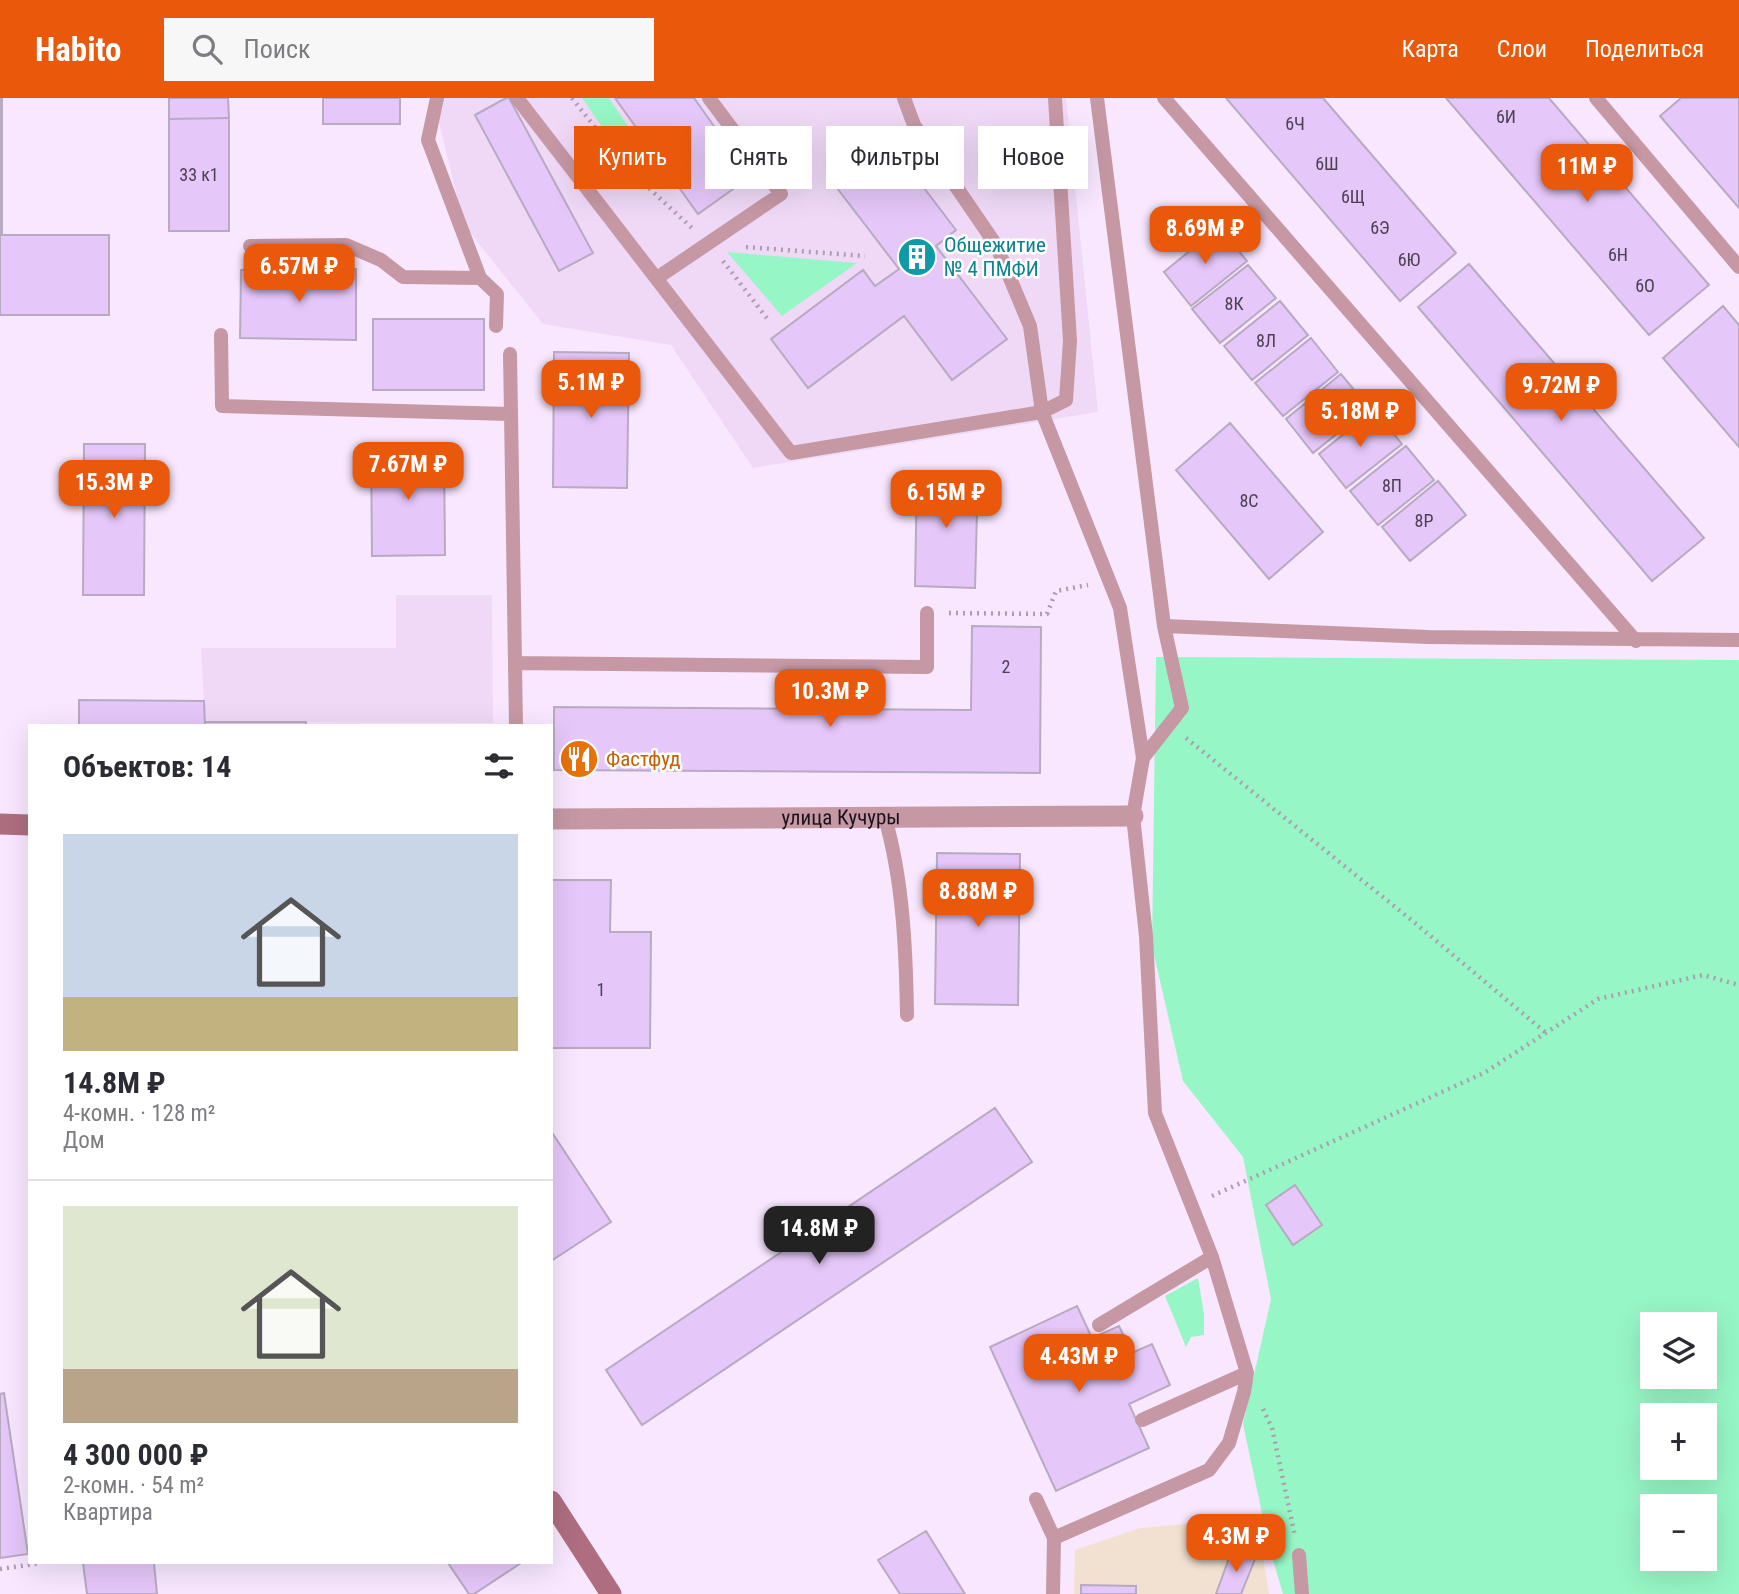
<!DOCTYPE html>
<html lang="ru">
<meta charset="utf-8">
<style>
body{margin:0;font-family:"Roboto Condensed",sans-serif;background:#f7f7f7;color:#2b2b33;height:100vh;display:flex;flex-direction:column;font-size:26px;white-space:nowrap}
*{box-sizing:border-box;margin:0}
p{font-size:23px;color:#7c7c81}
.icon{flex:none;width:38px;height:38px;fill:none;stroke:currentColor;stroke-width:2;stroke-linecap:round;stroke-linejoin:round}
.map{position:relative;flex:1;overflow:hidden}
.details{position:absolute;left:28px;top:626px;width:525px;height:840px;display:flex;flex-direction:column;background:#fff;border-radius:0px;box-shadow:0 7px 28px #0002}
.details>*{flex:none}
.guide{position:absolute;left:574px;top:28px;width:665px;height:63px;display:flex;gap:14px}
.buttons{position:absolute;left:1640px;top:1214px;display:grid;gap:14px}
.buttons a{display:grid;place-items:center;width:77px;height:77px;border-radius:0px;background:#fff;box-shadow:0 7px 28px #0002;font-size:35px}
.price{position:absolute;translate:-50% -60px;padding:0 16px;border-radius:14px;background:#ea580c;color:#fff;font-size:23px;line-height:46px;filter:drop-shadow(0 2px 4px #0008)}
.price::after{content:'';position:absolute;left:50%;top:42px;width:21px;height:16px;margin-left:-10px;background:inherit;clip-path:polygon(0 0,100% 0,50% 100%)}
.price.active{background:#222;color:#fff}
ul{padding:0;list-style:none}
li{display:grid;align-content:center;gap:14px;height:371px;padding:0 35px}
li+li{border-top:2px solid #e1e1e2}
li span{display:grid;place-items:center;height:217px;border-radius:0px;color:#555}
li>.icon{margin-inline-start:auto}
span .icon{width:126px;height:126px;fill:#fffc;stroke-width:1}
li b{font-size:30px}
h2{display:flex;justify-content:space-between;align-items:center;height:84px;padding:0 35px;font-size:30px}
.tag{padding:0 24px;border-radius:0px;background:#fff;box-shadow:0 7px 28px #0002;font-size:24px;line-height:63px}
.tag.active{background:#ea580c;color:#fff}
header{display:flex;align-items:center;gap:42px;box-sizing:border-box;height:98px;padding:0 35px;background:#ea580c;color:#fff}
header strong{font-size:33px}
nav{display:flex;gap:38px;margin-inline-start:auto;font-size:24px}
.search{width:490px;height:63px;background:#f7f7f7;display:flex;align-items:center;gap:18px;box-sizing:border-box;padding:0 24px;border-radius:0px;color:#7c7c81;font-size:26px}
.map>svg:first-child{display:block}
.industrial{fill:#f2e1d0}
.built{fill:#efd9f7}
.green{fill:#97f6c5;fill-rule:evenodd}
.building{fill:#e5c7f9;stroke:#b7aac1;stroke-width:2}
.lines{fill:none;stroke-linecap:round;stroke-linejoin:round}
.path{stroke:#ab9eb0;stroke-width:4.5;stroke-dasharray:2 5;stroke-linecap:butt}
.lane{stroke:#c598a4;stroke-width:14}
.street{stroke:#c598a4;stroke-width:21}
.secondary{stroke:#ae6e80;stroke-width:21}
.labels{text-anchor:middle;stroke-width:5;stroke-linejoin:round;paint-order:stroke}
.number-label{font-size:18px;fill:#4c4052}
.culture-label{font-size:21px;fill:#0d838f;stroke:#fff;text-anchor:start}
.food-label{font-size:21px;fill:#c56008;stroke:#fff;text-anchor:start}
.street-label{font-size:21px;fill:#19131b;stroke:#fff}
</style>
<header>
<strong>Habito</strong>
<div class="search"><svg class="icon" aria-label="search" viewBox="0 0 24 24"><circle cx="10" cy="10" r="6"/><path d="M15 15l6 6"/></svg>Поиск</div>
<nav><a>Карта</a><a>Слои</a><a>Поделиться</a></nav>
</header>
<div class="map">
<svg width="1739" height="1496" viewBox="0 0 1739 1496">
<rect width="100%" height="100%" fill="#f8e7ff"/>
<path class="industrial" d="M1234,1422L1263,1459L1269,1496H1074L1075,1452L1140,1430Z"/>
<path class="built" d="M433,0H1066L1098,314L753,370L671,247L543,226L464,127Z
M396,497H492L493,625L205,624L201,550H396Z"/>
<path class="green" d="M582,0H609L636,40L618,52Z
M727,154L857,165L782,218Z
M1156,559L1739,562V1496H1283L1269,1448L1243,1326L1271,1201L1243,1059L1183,983L1152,848ZM1652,1227H1704V1279H1652ZM1652,1318H1704V1370H1652ZM1652,1409H1704V1461H1652Z
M1198,1180L1204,1216V1237L1191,1239L1186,1249L1165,1198Z"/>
<path class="building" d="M0,0H2V137H109V217H0Z
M169,0H228L229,20L169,21Z
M323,0H400V26H323Z
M506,0H509L593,155L559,173L475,17Z
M615,0H694L750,79L698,116Z
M1226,0H1323L1456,155L1400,203Z
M1446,0H1549L1709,187L1649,237Z
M1681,0H1739V110L1660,18Z
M229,20V133H169V21Z
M892,48L956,132L936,148L1007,241L952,282L904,218L808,290L771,241L863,172L875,188L899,171L837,90Z
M1219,129L1247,163L1191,208L1164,174Z
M1469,166L1704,440L1652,483L1418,209Z
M1248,167L1276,200L1220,245L1192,211Z
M356,171V242L240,240L241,172Z
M1280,203L1308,237L1252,282L1224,248Z
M1723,208L1739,227V349L1663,260Z
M373,221H484V292H373Z
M1311,240L1338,274L1283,318L1255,285Z
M554,254L629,255L627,390L553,389Z
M1341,276L1369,310L1313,355L1286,321Z
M1374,312L1402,346L1346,390L1319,356Z
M1230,325L1323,434L1269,481L1176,372Z
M84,346H145L144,497H83Z
M1406,348L1434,382L1378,427L1350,393Z
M371,350H444L445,457L372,458Z
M917,374L978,375L975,490L915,488Z
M1438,383L1466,417L1410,463L1382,429Z
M972,528L1041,529L1040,675L554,672V609L971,612Z
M79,602L204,603L205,628H79Z
M205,624H306V628H205Z
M937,755L1020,756L1018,907L935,906Z
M551,782H611L610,834H651L650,950H551Z
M995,1010L1032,1064L642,1327L606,1272Z
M551,1033L611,1124L551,1163Z
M1295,1087L1322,1127L1293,1147L1266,1107Z
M1077,1208L1092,1240L1119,1228L1132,1255L1152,1246L1170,1287L1129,1306L1149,1350L1056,1393L990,1249Z
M4,1295L28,1456L0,1460V1296Z
M926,1433L965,1496H900L878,1462Z
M1232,1452L1255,1461L1241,1496H1216Z
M83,1465H154L157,1496H87Z
M448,1465H521L474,1496H469Z
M1081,1487L1136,1488V1496H1081Z"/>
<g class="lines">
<path class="path" d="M572,0L626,69L693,131
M746,149L865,158
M723,163L769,223
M949,515L1047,516L1056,493L1088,487
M1186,640L1415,825L1546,935
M1212,1098L1484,975L1598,901L1703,877L1739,887
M1263,1311L1272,1330L1295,1438
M0,1471L41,1465"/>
<path class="lane" d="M517,0L791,355L1042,314L1120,510L1143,660L1133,718L1146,838L1155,1015L1212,1159L1247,1275L1142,1322
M904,0L914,27L996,147L1030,228L1042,314L1066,302L1070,243L1055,0
M1097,0L1164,528L1182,610L1143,660
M1164,0L1636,543
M1596,0L1739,169
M250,148L346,147L381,162L403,179L480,180L428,42L437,0
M480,180L497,196L496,228
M657,180L781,96L709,0
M221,237L222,308L511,316L516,628
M510,256L511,316
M1164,528L1428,539L1739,542
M515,565L927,569V515
M885,720C903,782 906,852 907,917
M1099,1227L1212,1159
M1036,1401L1054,1440L1209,1372L1229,1345L1244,1294L1247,1275
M1299,1457L1302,1496
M1053,1496L1054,1440"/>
<path class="street" id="s1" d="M551,721L1133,718"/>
<path class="secondary" d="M0,726L30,727
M551,1403L611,1496"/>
</g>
<defs>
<g id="building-disc" transform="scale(2.0125)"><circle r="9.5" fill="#0f9aa8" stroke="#fff"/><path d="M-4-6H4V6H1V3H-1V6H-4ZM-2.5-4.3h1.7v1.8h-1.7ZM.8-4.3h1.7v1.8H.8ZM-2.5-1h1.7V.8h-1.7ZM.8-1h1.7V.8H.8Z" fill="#fff"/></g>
<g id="restaurant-disc" transform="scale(2.0125)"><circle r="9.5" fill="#e8710a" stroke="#fff"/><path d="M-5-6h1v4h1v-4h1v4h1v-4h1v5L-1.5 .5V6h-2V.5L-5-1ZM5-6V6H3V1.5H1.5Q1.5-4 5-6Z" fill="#fff"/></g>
</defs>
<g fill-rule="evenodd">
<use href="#building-disc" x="917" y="159"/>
<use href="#restaurant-disc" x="579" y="661"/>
</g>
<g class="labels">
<g class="number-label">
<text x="1506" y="25">6И</text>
<text x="1295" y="32">6Ч</text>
<text x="1327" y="72">6Ш</text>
<text x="199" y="83">33 к1</text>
<text x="1353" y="105">6Щ</text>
<text x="1380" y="136">6Э</text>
<text x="1618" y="163">6Н</text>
<text x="1409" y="168">6Ю</text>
<text x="1645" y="194">6О</text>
<text x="1234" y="212">8К</text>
<text x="1266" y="249">8Л</text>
<text x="1392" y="394">8П</text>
<text x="1249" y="409">8С</text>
<text x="1424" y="429">8Р</text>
<text x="1006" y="575">2</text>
<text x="601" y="898">1</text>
</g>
<g class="culture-label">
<text x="944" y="154">Общежитие<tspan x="944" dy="24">№ 4 ПМФИ</tspan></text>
</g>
<g class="food-label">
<text x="606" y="668">Фастфуд</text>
</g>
<g class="street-label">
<text dy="7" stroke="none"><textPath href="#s1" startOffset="290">улица Кучуры</textPath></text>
</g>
</g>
</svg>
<div class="buttons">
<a><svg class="icon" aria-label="layers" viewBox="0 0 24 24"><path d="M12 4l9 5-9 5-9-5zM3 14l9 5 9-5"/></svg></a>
<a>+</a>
<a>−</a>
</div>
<b class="price" style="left:1587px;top:106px">11M ₽</b>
<b class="price" style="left:1205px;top:168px">8.69M ₽</b>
<b class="price" style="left:299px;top:206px">6.57M ₽</b>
<b class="price" style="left:591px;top:322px">5.1M ₽</b>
<b class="price" style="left:1561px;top:325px">9.72M ₽</b>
<b class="price" style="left:1360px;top:351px">5.18M ₽</b>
<b class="price" style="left:408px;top:404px">7.67M ₽</b>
<b class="price" style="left:114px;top:422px">15.3M ₽</b>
<b class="price" style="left:946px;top:432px">6.15M ₽</b>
<b class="price" style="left:830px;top:631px">10.3M ₽</b>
<b class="price" style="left:978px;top:831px">8.88M ₽</b>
<b class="price active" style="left:819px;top:1168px">14.8M ₽</b>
<b class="price" style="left:1079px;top:1296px">4.43M ₽</b>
<b class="price" style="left:1236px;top:1476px">4.3M ₽</b>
<div class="guide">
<a class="tag active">Купить</a>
<a class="tag">Снять</a>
<a class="tag">Фильтры</a>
<a class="tag">Новое</a>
</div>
<section class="details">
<h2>Объектов: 14<svg class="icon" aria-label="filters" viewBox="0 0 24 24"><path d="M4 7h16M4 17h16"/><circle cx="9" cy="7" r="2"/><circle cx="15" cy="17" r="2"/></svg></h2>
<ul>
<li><span style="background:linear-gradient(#c9d6e8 75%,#c2b280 0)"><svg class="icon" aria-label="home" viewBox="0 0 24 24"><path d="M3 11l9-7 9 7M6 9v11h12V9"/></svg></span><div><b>14.8M ₽</b><p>4-комн. · 128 m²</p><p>Дом</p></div></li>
<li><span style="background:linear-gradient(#dfe7d0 75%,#b9a48a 0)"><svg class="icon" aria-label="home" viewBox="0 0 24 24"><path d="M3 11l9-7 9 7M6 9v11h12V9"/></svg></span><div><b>4 300 000 ₽</b><p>2-комн. · 54 m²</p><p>Квартира</p></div></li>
</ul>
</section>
</div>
